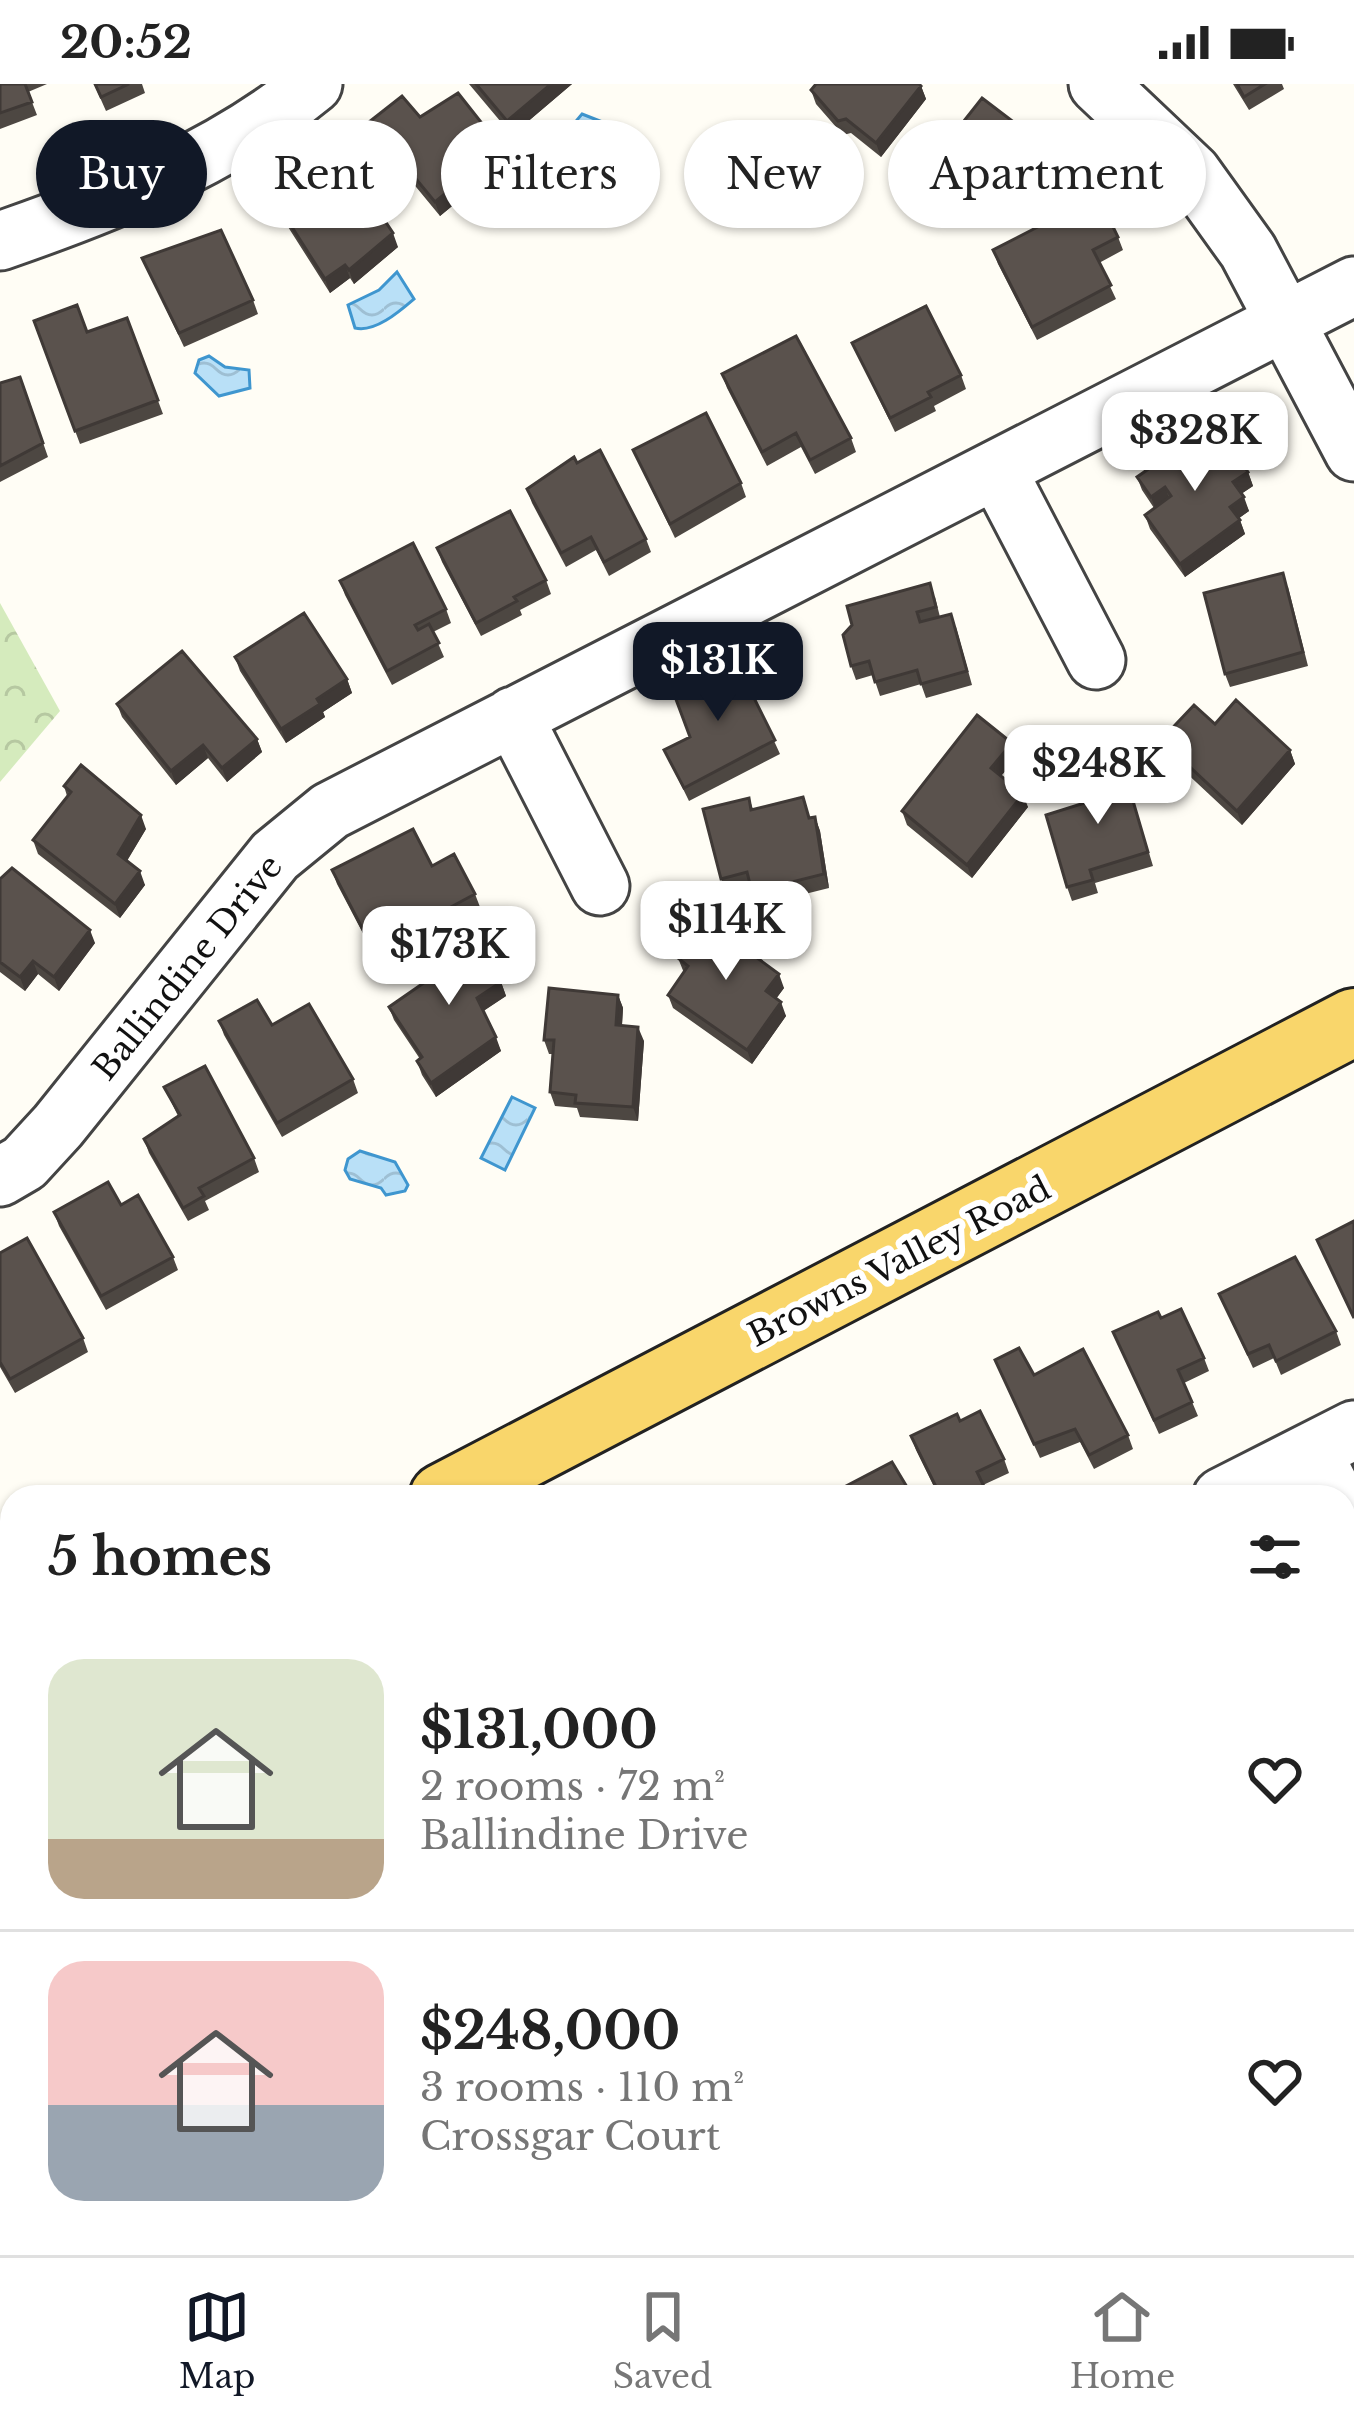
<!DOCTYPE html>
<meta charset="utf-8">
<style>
body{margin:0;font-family:"Libre Baskerville",serif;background:#f6f6f6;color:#222;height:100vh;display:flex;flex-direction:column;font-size:45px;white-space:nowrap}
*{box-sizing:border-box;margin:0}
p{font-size:39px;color:#767676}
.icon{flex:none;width:66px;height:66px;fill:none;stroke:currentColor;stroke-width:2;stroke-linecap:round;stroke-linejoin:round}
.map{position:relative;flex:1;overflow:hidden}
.panel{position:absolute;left:0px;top:1401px;width:1356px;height:771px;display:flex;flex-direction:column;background:#fff;border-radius:36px 36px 0 0;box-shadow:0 3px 9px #0004}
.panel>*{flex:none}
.hud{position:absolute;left:36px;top:36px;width:1284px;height:108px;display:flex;gap:24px}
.price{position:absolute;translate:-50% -102px;padding:0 27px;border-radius:24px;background:#fff;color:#222;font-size:39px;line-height:78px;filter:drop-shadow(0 3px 6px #0008)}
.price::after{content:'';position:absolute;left:50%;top:72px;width:36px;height:27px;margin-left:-18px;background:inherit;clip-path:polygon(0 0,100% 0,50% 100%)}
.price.selected{background:#111827;color:#fff}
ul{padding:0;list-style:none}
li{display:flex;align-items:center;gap:36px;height:300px;padding:0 48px}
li+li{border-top:3px solid #e0e0e0}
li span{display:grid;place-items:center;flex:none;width:336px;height:240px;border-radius:36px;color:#555}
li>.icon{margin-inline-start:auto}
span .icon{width:144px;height:144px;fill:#fffc;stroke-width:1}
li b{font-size:51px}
h2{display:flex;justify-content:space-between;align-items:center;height:144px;padding:0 48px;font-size:51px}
.pill{padding:0 42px;border-radius:54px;background:#fff;box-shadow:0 3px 9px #0004;font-size:42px;line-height:108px}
.pill.selected{background:#111827;color:#fff}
.status{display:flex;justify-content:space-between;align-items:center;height:84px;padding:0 60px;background:#fff;direction:ltr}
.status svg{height:33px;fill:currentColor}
.tab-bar{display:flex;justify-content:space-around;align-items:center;height:168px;border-top:3px solid #e0e0e0;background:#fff;font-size:33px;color:#767676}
.tab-bar a{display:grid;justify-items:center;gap:6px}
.tab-bar .selected{color:#111827}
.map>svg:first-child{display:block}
.park{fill:url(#park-crowns)}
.water{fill:url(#water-waves);stroke:#3f96cf;stroke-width:3}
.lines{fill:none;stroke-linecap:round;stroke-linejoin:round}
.minor-casing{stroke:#444;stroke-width:63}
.major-casing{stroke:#222;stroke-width:72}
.minor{stroke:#fff;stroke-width:57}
.major{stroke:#f9d66b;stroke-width:66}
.wall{fill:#4d4742}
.shaded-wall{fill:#3f3936}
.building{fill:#5a524d;stroke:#3f3936;stroke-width:3}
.labels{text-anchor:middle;stroke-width:12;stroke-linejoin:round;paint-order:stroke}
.street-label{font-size:33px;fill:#111;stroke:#fff}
</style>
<div class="status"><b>20:52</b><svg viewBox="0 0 49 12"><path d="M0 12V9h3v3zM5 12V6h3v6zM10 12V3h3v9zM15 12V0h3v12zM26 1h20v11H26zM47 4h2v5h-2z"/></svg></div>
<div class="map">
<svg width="1354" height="2171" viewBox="0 0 1354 2171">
<defs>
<pattern id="park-crowns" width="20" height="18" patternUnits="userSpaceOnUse" patternTransform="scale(3)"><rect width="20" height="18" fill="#d5ebbd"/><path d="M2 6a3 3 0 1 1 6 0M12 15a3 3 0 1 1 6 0" fill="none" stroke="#b6c8a1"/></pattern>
<pattern id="water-waves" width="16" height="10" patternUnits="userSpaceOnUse" patternTransform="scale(3)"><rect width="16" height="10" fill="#b9e0f7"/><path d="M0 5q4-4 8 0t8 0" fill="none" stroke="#9ebfd3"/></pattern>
</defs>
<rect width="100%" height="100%" fill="#fffdf5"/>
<path class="park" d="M0,519L60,627L0,698Z"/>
<path class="water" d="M582,30L610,41L603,64L570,94L551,67Z
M397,188L414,215C400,227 375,249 355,244L348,221L379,206Z
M209,272L225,283L249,286L250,304L219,312L195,289L199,276Z
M512,1013L535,1024L505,1086L481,1074Z
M360,1067L395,1078L408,1101L405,1107L386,1111L381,1104L350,1095L345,1086L348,1075Z"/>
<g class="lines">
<g class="minor-casing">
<path id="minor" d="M1098,0L1192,89L1248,167L1354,368
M0,157C110,119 223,74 313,0
M998,388L1096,576
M513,632L600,802
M0,1093L24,1079L58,1042L275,772L330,727L1354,202
M1312,1368L1335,1413
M1222,1413L1354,1346
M1344,1856L1354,1850
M0,2031L12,2025
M728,2171L750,2160"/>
</g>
<g class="major-casing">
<path id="major" d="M443,1413L1354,938
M0,1636L12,1630"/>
</g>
<use href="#minor" class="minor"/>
<use href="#major" class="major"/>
</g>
<path class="wall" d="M0,0H47L28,8L37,31L0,45Z
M94,0H142L145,9L106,27Z
M469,0H572L512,51Z
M1233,0H1282L1284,5L1249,26Z
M921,2L926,15L881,73L851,49L843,51L816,20L811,6Z
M420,33L507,71L512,85L492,102L486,94L440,132L374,52L369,38Z
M1015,39L1019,52L1041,68L1046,82L998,144L935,93L930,80Z
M326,107L398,163L354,200L350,194L330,209L276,124L271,110Z
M1118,153L1123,166L1099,179L1116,215L1037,256L998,180L993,166Z
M142,174L253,216L258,230L184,263Z
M127,234L163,330L80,360L34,237L87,248Z
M852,259L961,291L966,305L934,322L936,327L895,348Z
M722,290L851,354L856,368L815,390L801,363L767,382L727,304Z
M20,293L48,373L0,398V299Z
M1217,362L1248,388L1253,402L1241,410L1249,427L1239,434L1245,450L1185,493L1150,445L1145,431L1154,424L1142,406L1137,393Z
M633,366L741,399L746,413L675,454Z
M577,379L646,455L651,468L609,492L596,466L566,483L532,419L527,405Z
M437,464L546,496L551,510L520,526L522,531L481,552L442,478Z
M340,497L446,525L451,539L433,548L444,573L392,601L345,511Z
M1288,503L1308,582L1230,603L1225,590Z
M935,513L940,533L956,543L972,601L926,614L921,600L880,612L873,591L856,596L851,582Z
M235,573L347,595L352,609L323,628L325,633L286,659L240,587Z
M756,598L761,612L755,615L780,670L689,717L664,666L690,653L674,610Z
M117,620L257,655L262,668L227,698L208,674L176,701L122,633Z
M1161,656L1290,666L1295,680L1242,741L1166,670Z
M1012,659L1017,673L1001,692L1028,723L972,794L907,741L902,727Z
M1121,676L1153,782L1095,799L1098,809L1072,817L1067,803L1094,716Z
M64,702L146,745L127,777L145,801L120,834L38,770L33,756L67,712Z
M749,714L753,725L810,734L815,733L820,747L829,804L757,822L751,802L726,809L721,795Z
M432,782L475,810L480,823L378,878L337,800L332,786Z
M0,795L95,859L59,907L38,890L25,907L0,888Z
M738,854L735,858L784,904L776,915L786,932L752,980L673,924L668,911L684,889L678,874Z
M427,872L501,898L506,912L483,927L501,967L436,1013L422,991L417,977L420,975L394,936L389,923L435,891Z
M618,911L623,924L622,942L644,957L638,1037L580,1033L577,1024L555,1022L550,1008L553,970H549L544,956Z
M219,937L272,941L353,995L358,1009L282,1053L224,951Z
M164,1003L254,1074L259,1088L205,1117L209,1126L188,1137L149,1069L144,1055L178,1032Z
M121,1121L173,1173L178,1186L106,1226L59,1142L54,1128Z
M0,1169L83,1254L88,1268L15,1309L0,1283Z
M1219,1210L1336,1247L1341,1261L1281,1291L1274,1274L1253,1284Z
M1161,1234L1204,1274L1209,1287L1184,1299L1198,1332L1159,1350L1113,1248Z
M995,1276L1034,1291L1128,1351L1133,1365L1094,1385L1080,1358L1040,1374Z
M960,1337L1004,1375L1009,1389L983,1401L989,1413H939L916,1366L911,1352Z
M1344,1587L1354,1606V1639L1344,1644Z
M1354,1658V1771L1344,1776V1663Z
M91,2160H117L96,2170Z
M347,2160H441L446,2171H351Z
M461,2160H558L561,2168L554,2171H514L510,2163L493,2171H466Z"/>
<path class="shaded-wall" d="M551,0H572L512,51L507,37Z
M921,2L926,15L881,73L876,59Z
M1041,68L1046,82L998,144L993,130Z
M507,71L512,85L492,102L487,88Z
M481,80L486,94L440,132L435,118Z
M393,149L398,163L354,200L349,186Z
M345,181L350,194L330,209L325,195Z
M1248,388L1253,402L1238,412L1233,398Z
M1165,403L1170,417L1156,427L1151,413Z
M1244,413L1249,427L1235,437L1230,423Z
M1240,436L1245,450L1185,493L1180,480Z
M347,595L352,609L323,628L325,633L286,659L281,645L317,615Z
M257,655L262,668L227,698L222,684Z
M1012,659L1017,673L996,698L991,684Z
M203,661L208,674L176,701L171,687Z
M1290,666L1295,680L1242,741L1237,727Z
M1023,710L1028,723L972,794L967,781Z
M141,731L146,745L123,783L118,770Z
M815,733L820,747L829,804L824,790Z
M140,787L145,801L120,834L115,820Z
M733,840L738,854L731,865L726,851Z
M90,846L95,859L59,907L54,893Z
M33,877L38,890L25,907L20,893Z
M779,890L784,904L771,921L766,907Z
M501,898L506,912L482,928L477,914Z
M618,911L623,924L621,955L616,941Z
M781,918L786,932L752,980L747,966Z
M638,943L644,957L638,1037L633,1023Z
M496,953L501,967L436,1013L431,999Z
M2,1879L7,1892L0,1898V1880Z
M1081,2160H1108L1090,2171H1063Z"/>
<path class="building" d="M0,0H25L32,18L0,29Z
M95,0H129L101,13Z
M476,0H551L507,37Z
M816,0H919L921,2L876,59L846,35L838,37L811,6Z
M1237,0H1265L1244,13Z
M458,9L507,71L487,88L481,80L435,118L369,38L402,12L420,33Z
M982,14L1015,39L1011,45L1041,68L993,130L930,80Z
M311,84L326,107L353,89L393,149L349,186L345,181L325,195L271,110Z
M1098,112L1118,153L1093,166L1111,201L1032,243L993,166Z
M221,146L253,216L179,249L142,174Z
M77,221L87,248L127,234L158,316L75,347L34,237Z
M926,222L961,291L928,308L931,313L890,334L852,259Z
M796,252L851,354L810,376L796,349L762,368L722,290Z
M20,293L43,359L0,382V299Z
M706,329L741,399L670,440L633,366Z
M1205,346L1217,362L1225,355L1248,388L1233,398L1244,413L1230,423L1240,436L1180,480L1145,431L1171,412L1165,403L1151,413L1137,393Z
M600,366L646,455L604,478L591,453L561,469L527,405L574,373L577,379Z
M510,427L546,496L514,513L517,517L476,539L437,464Z
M413,459L446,525L415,541L418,546L429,540L439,559L387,587L340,497Z
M1283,489L1303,568L1225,590L1204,509Z
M930,499L936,523L917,528L920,538L951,530L967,587L921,600L917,586L875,598L869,577L851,582L843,551L852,541L847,522Z
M304,529L347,595L317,615L320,620L281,645L235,573Z
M182,567L257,655L222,684L203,661L171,687L117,620Z
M743,576L756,598L748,602L775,656L684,704L664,666L690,653L674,610Z
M1236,616L1290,666L1237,727L1161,656L1194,621L1215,640Z
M977,631L1012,659L991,684L1023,710L967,781L902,727Z
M1121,676L1148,768L1090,786L1093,796L1067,803L1046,731L1094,716L1085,686Z
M81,681L141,731L118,770L140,787L115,820L33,756L71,708L64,702Z
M803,713L809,734L815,733L824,790L752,808L747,788L721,795L703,725L749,714L751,726Z
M413,745L432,782L454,770L475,810L373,865L332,786Z
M12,784L90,846L54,893L33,877L20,893L0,878V795Z
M713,826L733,840L726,851L779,890L766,907L781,918L747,966L668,911L688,882L678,874Z
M466,846L501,898L477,914L496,953L431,999L417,977L422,973L389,923L438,889L427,872Z
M549,904L618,911L616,941L638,943L633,1023L575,1019L576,1011L550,1008L554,956H544Z
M257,916L272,941L309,920L353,995L277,1039L219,937Z
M205,982L254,1074L199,1104L204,1112L183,1124L144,1055L180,1031L164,1003Z
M108,1098L121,1121L138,1111L173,1173L101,1212L54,1128Z
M1354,1137V1234L1317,1156Z
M27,1154L83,1254L10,1295L0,1278V1169Z
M1295,1173L1336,1247L1276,1277L1269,1261L1248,1270L1219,1210Z
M1181,1225L1204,1274L1178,1286L1192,1318L1154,1336L1113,1248L1158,1228L1161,1234Z
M1019,1264L1034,1291L1083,1265L1128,1351L1089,1371L1075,1345L1034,1360L995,1276Z
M980,1327L1004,1375L977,1388L989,1413H941L911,1352L957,1330L960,1337Z
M892,1378L913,1413H825Z
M1344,1587L1354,1606V1623L1344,1628Z
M1354,1658V1755L1344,1760V1663Z
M12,1824V1845L3,1828Z
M1354,1914V1968L1346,1952L1352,1949L1344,1932V1919Z
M1,2102L12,2125V2160H75L78,2167L70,2171H0Z
M347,2160H441L442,2162L425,2171H353Z
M462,2160H483L466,2168Z
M510,2160H543L520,2171H516Z
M950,2160H1021L1026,2171H932L931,2169Z
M1055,2160H1081L1063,2171H1061Z
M861,2164L865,2171H848Z"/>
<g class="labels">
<g class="street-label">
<text transform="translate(187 883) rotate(-51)" y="12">Ballindine Drive</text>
<text transform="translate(899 1177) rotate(-27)" y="12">Browns Valley Road</text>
</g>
</g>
</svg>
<b class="price" style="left:1195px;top:410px">$328K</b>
<b class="price selected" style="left:718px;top:640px">$131K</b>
<b class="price" style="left:1098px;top:743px">$248K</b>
<b class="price" style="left:726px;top:899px">$114K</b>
<b class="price" style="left:449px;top:924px">$173K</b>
<div class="hud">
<a class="pill selected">Buy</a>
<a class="pill">Rent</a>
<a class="pill">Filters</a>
<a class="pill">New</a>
<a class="pill">Apartment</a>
</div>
<section class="panel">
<h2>5 homes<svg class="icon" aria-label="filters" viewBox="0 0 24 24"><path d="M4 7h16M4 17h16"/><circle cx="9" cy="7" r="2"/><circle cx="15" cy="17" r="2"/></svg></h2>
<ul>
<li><span style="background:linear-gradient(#dfe7d0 75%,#b9a48a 0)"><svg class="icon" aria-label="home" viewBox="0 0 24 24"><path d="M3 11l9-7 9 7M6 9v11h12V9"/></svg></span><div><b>$131,000</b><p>2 rooms · 72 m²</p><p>Ballindine Drive</p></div><svg class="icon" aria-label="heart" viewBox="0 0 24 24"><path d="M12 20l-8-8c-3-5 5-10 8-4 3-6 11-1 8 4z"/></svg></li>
<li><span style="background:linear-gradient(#f6c9c9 60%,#9aa5b1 0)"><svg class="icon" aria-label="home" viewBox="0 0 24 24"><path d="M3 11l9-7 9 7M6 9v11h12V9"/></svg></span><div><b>$248,000</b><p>3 rooms · 110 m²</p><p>Crossgar Court</p></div><svg class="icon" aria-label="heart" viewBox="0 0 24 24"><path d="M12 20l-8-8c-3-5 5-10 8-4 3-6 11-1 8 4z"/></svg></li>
</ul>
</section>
</div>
<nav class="tab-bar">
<a class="selected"><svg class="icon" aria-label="map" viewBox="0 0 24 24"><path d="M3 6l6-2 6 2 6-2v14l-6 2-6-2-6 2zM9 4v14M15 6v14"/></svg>Map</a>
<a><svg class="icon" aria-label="saved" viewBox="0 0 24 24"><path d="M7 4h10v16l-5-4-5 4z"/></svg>Saved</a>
<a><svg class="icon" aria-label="home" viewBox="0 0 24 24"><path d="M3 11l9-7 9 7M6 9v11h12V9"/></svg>Home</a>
</nav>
